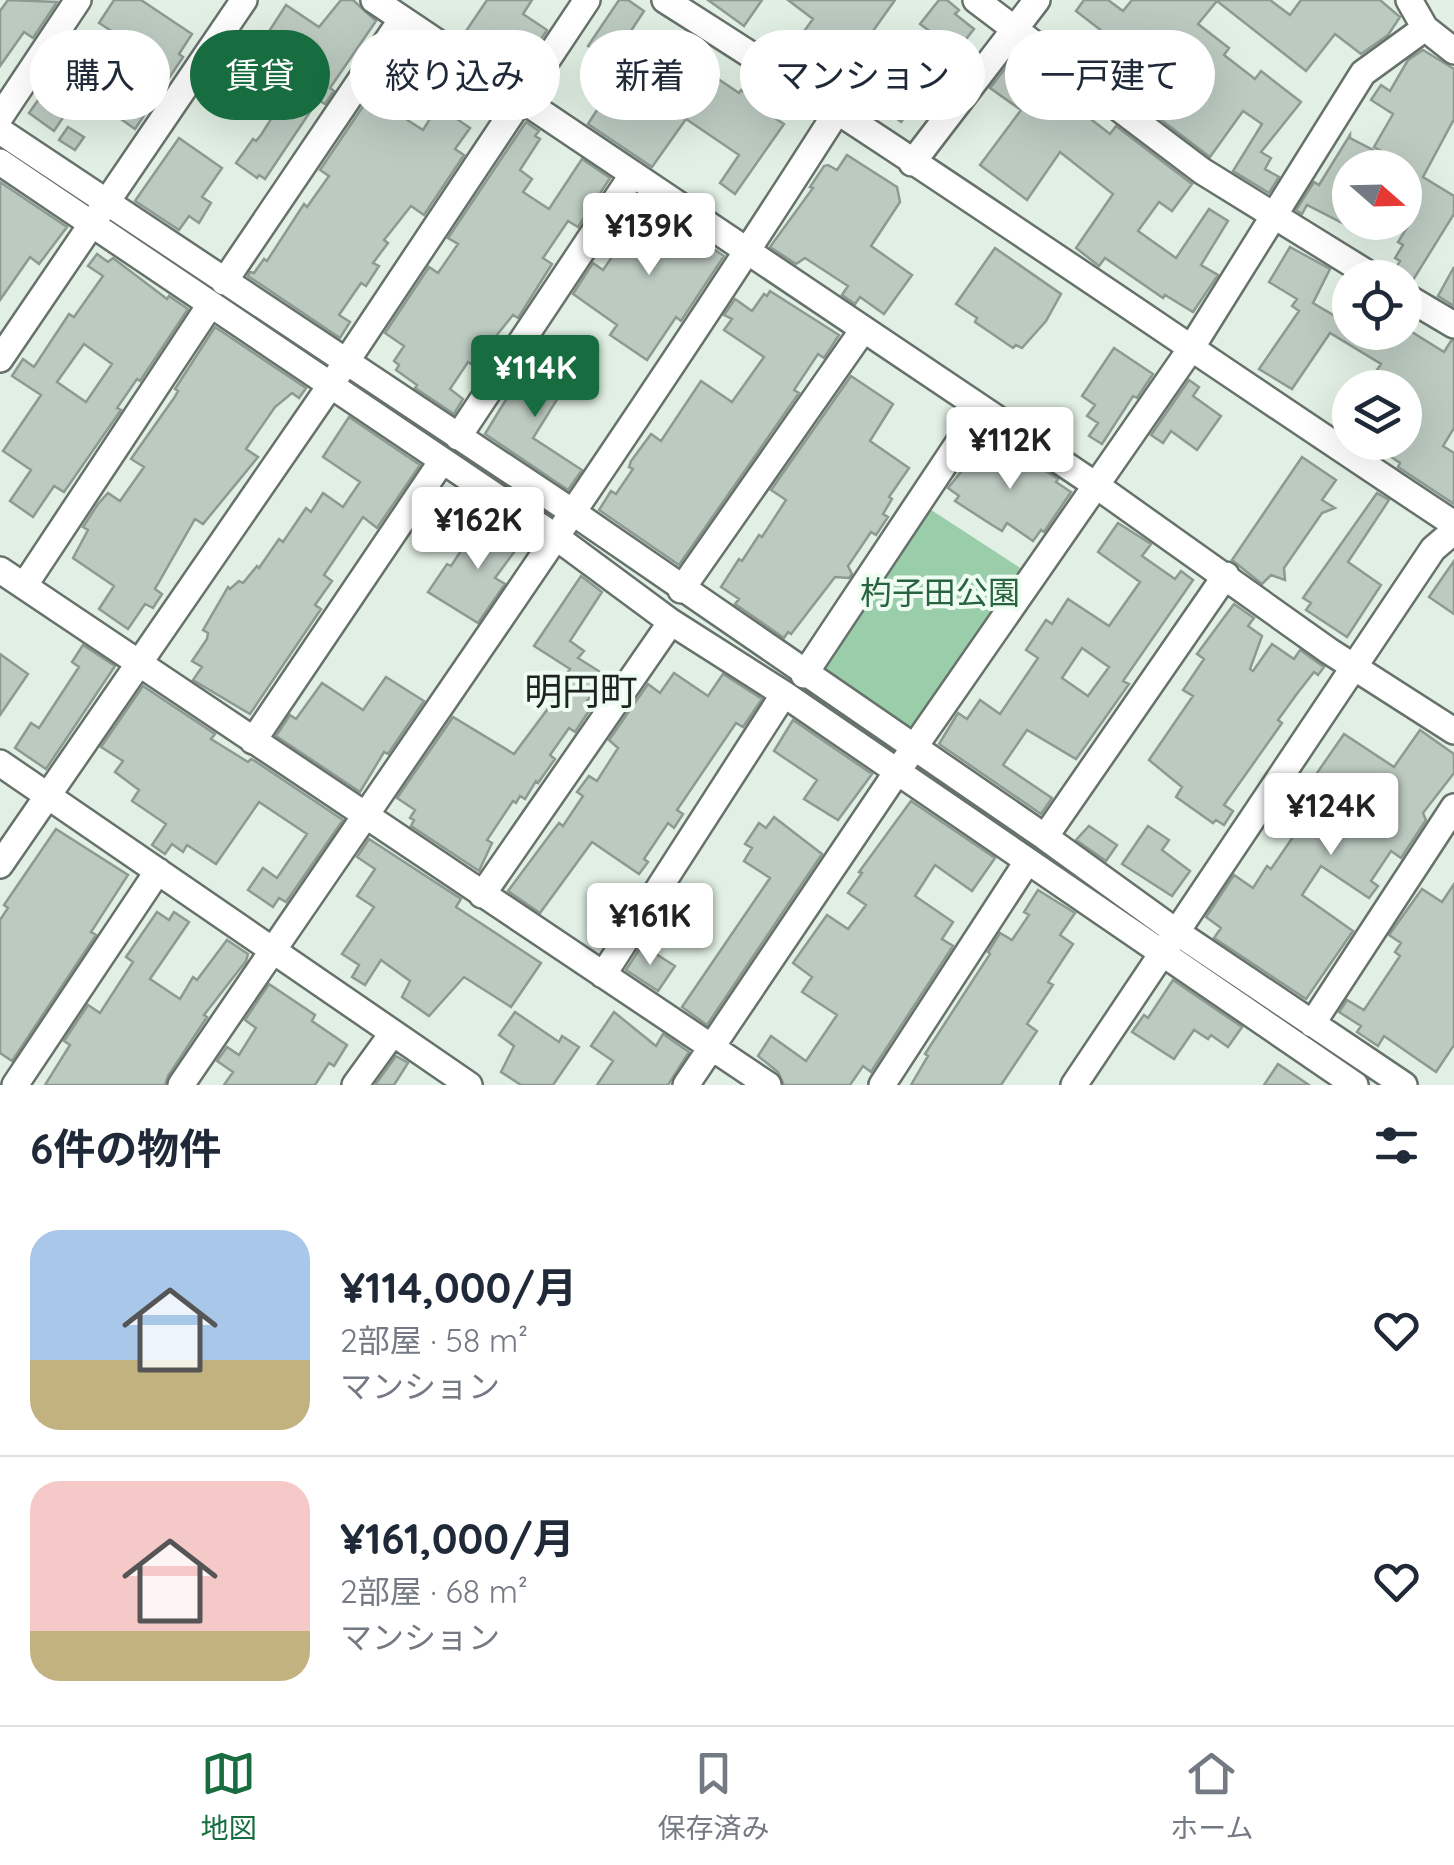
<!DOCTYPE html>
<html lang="ja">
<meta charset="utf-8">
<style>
body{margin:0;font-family:Quicksand,"Noto Sans JP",sans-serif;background:#f6f6f7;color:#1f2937;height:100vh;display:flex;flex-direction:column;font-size:38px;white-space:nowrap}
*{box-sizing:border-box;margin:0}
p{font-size:32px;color:#747a83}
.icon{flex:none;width:55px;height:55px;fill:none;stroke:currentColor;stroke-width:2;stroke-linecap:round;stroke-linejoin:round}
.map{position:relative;height:1085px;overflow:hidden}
.panel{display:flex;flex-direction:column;background:#fff;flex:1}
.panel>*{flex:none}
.top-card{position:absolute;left:30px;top:30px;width:1395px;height:90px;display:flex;gap:20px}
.needle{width:65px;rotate:110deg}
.tools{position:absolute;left:1332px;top:150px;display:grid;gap:20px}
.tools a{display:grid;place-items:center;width:90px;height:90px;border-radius:50%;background:#fff;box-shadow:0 10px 40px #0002;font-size:50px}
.price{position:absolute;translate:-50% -85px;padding:0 22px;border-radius:10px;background:#fff;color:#222;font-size:32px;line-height:65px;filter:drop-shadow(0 2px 5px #0008)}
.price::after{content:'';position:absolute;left:50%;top:60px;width:30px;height:22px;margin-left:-15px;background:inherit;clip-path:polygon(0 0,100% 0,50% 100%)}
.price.selected{background:#176d3f;color:#fff}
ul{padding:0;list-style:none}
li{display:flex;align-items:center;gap:30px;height:250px;padding:0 30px}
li+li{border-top:2px solid #e0e1e3}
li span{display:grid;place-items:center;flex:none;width:280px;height:200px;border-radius:30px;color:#555}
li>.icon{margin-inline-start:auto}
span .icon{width:120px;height:120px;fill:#fffc;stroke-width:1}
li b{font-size:42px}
h2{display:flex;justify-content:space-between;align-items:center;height:120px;padding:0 30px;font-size:42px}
.pill{padding:0 35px;border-radius:45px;background:#fff;box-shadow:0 10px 40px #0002;font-size:35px;line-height:90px}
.pill.selected{background:#176d3f;color:#fff}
.tab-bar{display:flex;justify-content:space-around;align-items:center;height:140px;border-top:2px solid #e0e1e3;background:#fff;font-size:28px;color:#747a83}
.tab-bar a{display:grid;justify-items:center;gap:5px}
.tab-bar .selected{color:#176d3f}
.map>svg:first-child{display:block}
.green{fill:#9aceaa}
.building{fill:#bccac0;stroke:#8d9a91;stroke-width:2.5;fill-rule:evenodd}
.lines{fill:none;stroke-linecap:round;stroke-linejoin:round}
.minor-casing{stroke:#66726a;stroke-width:30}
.minor{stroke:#fff;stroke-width:25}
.labels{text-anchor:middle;stroke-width:8;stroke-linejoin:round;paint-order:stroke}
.park-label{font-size:32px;fill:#27633f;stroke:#eefcf2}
.quarter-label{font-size:38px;fill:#1e2320;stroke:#eefcf2}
</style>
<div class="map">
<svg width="1454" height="1085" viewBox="0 0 1454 1085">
<rect width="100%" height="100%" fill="#e1efe4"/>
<path class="green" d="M922,504L1031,575L913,745L808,676Z"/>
<path class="building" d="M8,0L57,2L33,38L24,32L0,66V11Z
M114,0H141L192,34L179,54L183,57L135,129L81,91L54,131L29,113L73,51L119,81L141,50L99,23Z
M341,0H353L376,21L330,88L334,91L325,104L318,100L265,179L259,175L257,178L236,163L253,139L256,141L261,135L280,105L221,65L242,37L259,47L286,5L319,27Z
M487,0H532L523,14L547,30L517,76L466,42L471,34L466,31Z
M619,0H628L644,11L608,66L589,53L592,48L588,46Z
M708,0H762L744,26Z
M788,0H895L868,38L911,71L939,38L920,24L939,0H947L959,10L955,14L974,29L901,122L868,95L864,100L791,49L813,19Z
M1084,0H1108L1123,11L1132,0H1270L1290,15L1301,0H1380L1400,17L1388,35L1361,54L1335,34L1306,71L1217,1L1198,24L1229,48L1224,55L1255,79L1261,71L1301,102L1261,152L1271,158L1265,169L1279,177L1269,193L1233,171L1262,124L1243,111L1210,157L1085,62L1107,35L1076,11Z
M686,43L702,54L696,64L739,93L741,90L761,104L758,107L784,124L735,194L720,183L739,155L686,119L652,167L588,124L622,71L650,89Z
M1423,50L1454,69V119L1423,177L1454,196V214L1413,280L1395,269L1400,261L1395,258L1403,245L1398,242L1408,226L1405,225V164L1374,147L1393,114L1371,100L1381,85L1390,91L1408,60Z
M1017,53L1030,63L1022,75L1057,102L1067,89L1089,106L1083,113L1110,134L1116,126L1192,184L1172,211L1159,202L1138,231L1176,258L1209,209L1228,221L1201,265L1218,275L1193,312L1165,295L1163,298L1105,258L1099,266L1076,248L1113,194L1060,152L1027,200L980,165L1021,110L990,88Z
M370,96L423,130L438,106L470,128L455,149L464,155L424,215L411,206L384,240L388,243L373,263L379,266L366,286L361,283L339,315L350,322L340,338L248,276L250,272L254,273L264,259L267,261L304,204L307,207L329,176L320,170Z
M526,122L539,131L535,136L540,139L520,170L532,179L523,192L549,209L582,159L610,178L578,227L568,221L543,258L552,264L518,318L513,315L492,341L488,338L471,364L468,362L450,389L463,399L454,414L415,388L417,385L396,370L399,365L394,361L404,346L385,333L429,267L438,273L458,244L448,238Z
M68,127L84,137L75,150L59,140Z
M1350,135V138L1377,152L1369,166L1372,168H1350V227L1307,205L1302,214L1296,210L1314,182L1319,185Z
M179,138L222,168L202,197L211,203L199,223L189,216L179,230L135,201Z
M847,155L897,187L900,202L871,246L912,275L884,314L860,297L855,304L842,295L848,286L805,258L796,264L770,247L813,188L810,187L824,166L828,165L837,170Z
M0,182L67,227L39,264L30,257L0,300Z
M637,197L724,256L681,321L676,317L647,360L610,335L617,325L573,294L593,263L603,270L625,238L614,231Z
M1290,247L1330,269L1313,303L1350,325V332H1405L1407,329L1444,352L1451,341H1454V428L1443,446L1454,453V504L1398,467L1400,463L1369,442H1405V388H1365L1381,364L1330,333L1292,389L1259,369L1299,311L1292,306L1297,299L1269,282Z
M995,248L1061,294L1046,321L1022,348L1016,345L1013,348L975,322L977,318L956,304Z
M97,254L108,262L113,258L167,299L169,296L188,309L140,381L137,379L117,408L121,410L64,492L54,486L33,517L10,501L31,470L3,451L41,395L12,376L23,359L34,367L69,314L74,317L103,276L88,266ZM84,344L112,364L86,402L57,382Z
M1454,267V306L1438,296Z
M770,291L839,335L824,358L818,354L794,390L799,393L679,565L599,510L611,491L616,494L633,469L629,467L631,461L651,434L661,441L701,381L732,402L764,357L724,330L732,319L724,315L735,299L752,311L764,294L767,296Z
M215,327L306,388L299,398L292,393L275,407L246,449L258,457L203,524L195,519L155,589L162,594L153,608L145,604L128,629L99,609L114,586L73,558L88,530L83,527L98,504L108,493L120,501L144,467L131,459L174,398L178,391L175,389Z
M1114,348L1153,374L1137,398L1133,396L1102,444L1089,436L1098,423L1087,416L1095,405L1082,396Z
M547,354L574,372L533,438L582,470L568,490L485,434L524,370L528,373L534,364L539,367Z
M851,376L893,404L870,441L909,468L889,497L892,499L883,514L888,517L876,535L871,532L848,566L852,574L849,578L835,577L791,634L788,632L784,638L735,604L739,599L721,587L739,559L742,561L759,535L762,537L786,500L771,490Z
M1189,380L1199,387L1193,396L1221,416L1197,450L1171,431L1163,443L1151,435Z
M349,417L420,465L377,528L363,517L324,575L332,581L315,605L321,609L250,714L193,680L202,667L192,661L207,639L208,633L203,630L228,587L230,589L239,581L243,583L257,566L259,568L279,539L283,542L306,508L311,512L323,493L343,507L360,482L323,457Z
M997,439L1058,479L1056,482L1071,492L1044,532L1041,530L1033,541L1007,523L1002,531L992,525L955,501L959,496L948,488L969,462L977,467Z
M1302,457L1336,480L1322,500L1335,508L1322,513L1284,568L1285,580L1271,575L1262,584L1232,560Z
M1377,493L1389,500L1348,562L1381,585L1347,637L1306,610L1311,603L1303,598Z
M500,518L526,536L495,578L505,584L478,623L428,592L447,564L451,566L472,534L485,542Z
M1118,523L1151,544L1142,556L1175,579L1181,571L1193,580L1123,681L1129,684L1076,759L1027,730L1003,765L1052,798L1041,814L939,744L958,713L967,719L980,700L1000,714L1038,658L1026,650L1046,620L1052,624L1068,599L1109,626L1140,582L1098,552ZM1082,648L1109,667L1088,696L1062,678Z
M1454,561V614L1429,597Z
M581,576L602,592L570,641L584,651L578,658L605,675L585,704L591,708L575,732L569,728L550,755L555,759L538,783L536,781L525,799L520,796L516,803L513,801L487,840L492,843L479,871L411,826L414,820L410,818L415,810L397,798L453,717L514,754L570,679L565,676L570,669L534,646Z
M1234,604L1254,618L1248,626L1262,636L1250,669L1253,671L1272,644L1294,659L1300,650L1324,667L1318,675L1314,672L1296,695L1278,720L1282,723L1224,805L1233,811L1224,825L1216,820L1213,823L1176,797L1182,787L1149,760L1193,696L1183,690L1204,659L1197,654Z
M83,645L115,666L46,769L15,748L31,723L39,728L79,667L72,662Z
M0,654L28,674L0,715Z
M674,673L708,696L723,674L762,699L743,727L736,723L677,810L683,814L674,828L668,823L644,859L648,862L639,874L592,842L540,913L508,891L552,832L559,823L563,826L583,796L577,792L589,776L597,781L618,748L609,740L648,684L660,693Z
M386,677L424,701L388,754L384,752L360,792L276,736L290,715L296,719L322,683L363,710Z
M143,686L215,734L211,739L248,762L251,759L255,761L343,820L286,902L279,898L273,907L248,890L263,868L277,878L307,834L259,802L216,864L187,845L183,852L172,844L165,854L152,845L166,824L132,801L139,790L115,772L123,761L101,747Z
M793,720L872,774L838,820L804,799L817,780L774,751Z
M1420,730L1454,754V773L1423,813L1426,820L1401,858L1391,851L1371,881L1378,886L1369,898L1321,866L1302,895L1353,931L1306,999L1214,938L1221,928L1206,917L1234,875L1253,888L1267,866L1271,869L1295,834L1272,819L1284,801L1310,819H1316L1335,789L1317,773L1344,734L1394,767Z
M911,801L995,858L972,891L935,865L915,896L953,922L942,939L953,946L871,1072L863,1066L850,1085H784L778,1072L758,1056L771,1036L806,1061L837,1015L802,992L812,977L793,963L827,915L848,929L866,905L848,893L862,873L859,872Z
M774,817L822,854L707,1025L682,1007L770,878L744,861L752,848L745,844L759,823L766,828Z
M1089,826L1117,845L1106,861L1076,840Z
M1148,826L1169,840L1162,850L1190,871L1172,896L1122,864Z
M56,829L128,875L91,932L96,935L12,1061L0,1053V920L8,908L4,905Z
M369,839L461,899L456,907L541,963L511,1007L464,977L429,1016L402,997L410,981L381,960L365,985L352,977L359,965L342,954L374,907L357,896L375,869L357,857Z
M1454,884V1045L1436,1072L1384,1036L1378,1046L1357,1032L1361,1026L1339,1012L1347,1000L1364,1010L1400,956L1395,952L1401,943L1389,935L1422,889L1442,902Z
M1038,890L1075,913L1060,935L1073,944L1048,982L1053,985L1027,1024L1037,1031L1001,1085H911L928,1056L925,1054L990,954L988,952L1000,933L1012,940L1029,915L1024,912Z
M157,912L169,920L174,912L189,922L150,979L180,999L193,977L197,980L227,940L248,954L246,961L204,1015L207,1017L168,1076L165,1085H45L70,1045L64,1041L88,1005L100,1013L133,962L126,957Z
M642,945L675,966L658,991L626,970Z
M1173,980L1242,1027L1228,1047L1211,1035L1208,1039L1194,1030L1174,1059L1132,1032L1144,1015L1148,1018Z
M269,984L315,1015L312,1021L347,1045L334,1066L329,1063L315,1085H224L233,1072L217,1061L227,1047L239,1055L256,1028L245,1020Z
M515,1012L559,1042L562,1036L579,1047L553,1085H521L501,1072L514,1046L499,1035Z
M614,1012L656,1046L663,1034L689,1052L668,1085H597L613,1061L591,1046Z
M396,1056L408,1063L394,1085H375Z
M1278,1064L1309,1085H1264Z"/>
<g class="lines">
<g class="minor-casing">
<path id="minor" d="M374,0L1097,486L1329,651L1454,731
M665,0C932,169 1191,350 1454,524
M976,0L1202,171L1375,278
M1409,0L1425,28L1454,51
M0,117L78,0
M0,131L574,513L1045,837L1175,931L1404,1085
M0,162L556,537L671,622L784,694L1355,1085
M912,163L1037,0
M224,282L402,19
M1405,296L1454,325
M0,359L244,0
M458,437L633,174
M0,570L768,1085
M24,586L210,305
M681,590L863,330
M804,675L981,409
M253,741L442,461
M0,763L469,1085
M1045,837L1226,575
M0,865L330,386L587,0
M482,895L671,622
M603,975L784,694
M1312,1024L1454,807
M15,1085L158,871
M181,1085C401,761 628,440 838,110
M355,1085L392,1034
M686,1085L897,772L1190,350L1363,73L1425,28
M882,1085L1027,862
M1074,1085L1433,549L1454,531"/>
</g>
<use href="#minor" class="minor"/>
</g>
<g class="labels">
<g class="park-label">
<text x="940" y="604">杓子田公園</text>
</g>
<g class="quarter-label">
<text x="581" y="705">明円町</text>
</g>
</g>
</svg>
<div class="tools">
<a><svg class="needle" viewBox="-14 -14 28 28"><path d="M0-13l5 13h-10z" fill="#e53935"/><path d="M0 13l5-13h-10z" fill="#747a83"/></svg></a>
<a><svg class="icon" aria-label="locate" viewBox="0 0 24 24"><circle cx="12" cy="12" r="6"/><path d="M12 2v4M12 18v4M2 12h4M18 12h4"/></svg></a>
<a><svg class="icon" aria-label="layers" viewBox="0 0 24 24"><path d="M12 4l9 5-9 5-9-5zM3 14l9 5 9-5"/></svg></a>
</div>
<b class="price" style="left:649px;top:278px">¥139K</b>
<b class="price selected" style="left:535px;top:420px">¥114K</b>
<b class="price" style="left:1010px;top:492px">¥112K</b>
<b class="price" style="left:478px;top:572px">¥162K</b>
<b class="price" style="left:1331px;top:858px">¥124K</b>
<b class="price" style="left:650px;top:968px">¥161K</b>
<div class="top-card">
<a class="pill">購入</a>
<a class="pill selected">賃貸</a>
<a class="pill">絞り込み</a>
<a class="pill">新着</a>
<a class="pill">マンション</a>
<a class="pill">一戸建て</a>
</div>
</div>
<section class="panel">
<h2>6件の物件<svg class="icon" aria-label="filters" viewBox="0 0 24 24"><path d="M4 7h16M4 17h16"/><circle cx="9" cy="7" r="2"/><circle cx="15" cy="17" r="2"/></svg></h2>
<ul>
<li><span style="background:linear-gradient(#a9c7e8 65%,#c2b280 0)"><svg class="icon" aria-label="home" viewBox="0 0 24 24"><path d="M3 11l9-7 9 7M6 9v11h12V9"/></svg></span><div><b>¥114,000/月</b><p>2部屋 · 58 m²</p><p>マンション</p></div><svg class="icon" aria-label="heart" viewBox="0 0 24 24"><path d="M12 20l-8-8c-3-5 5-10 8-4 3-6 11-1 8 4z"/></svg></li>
<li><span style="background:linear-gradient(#f6c9c9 75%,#c2b280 0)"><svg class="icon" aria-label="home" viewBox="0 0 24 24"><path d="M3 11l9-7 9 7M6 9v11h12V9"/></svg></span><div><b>¥161,000/月</b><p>2部屋 · 68 m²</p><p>マンション</p></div><svg class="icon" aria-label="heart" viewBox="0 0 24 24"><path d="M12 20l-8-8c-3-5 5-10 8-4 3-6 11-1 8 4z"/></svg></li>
</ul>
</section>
<nav class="tab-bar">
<a class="selected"><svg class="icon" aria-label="map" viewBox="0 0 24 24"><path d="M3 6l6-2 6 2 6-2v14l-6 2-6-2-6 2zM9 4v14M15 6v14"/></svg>地図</a>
<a><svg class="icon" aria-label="saved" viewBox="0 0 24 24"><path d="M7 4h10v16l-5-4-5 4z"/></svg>保存済み</a>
<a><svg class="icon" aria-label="home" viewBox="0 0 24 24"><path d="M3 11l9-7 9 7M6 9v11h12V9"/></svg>ホーム</a>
</nav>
